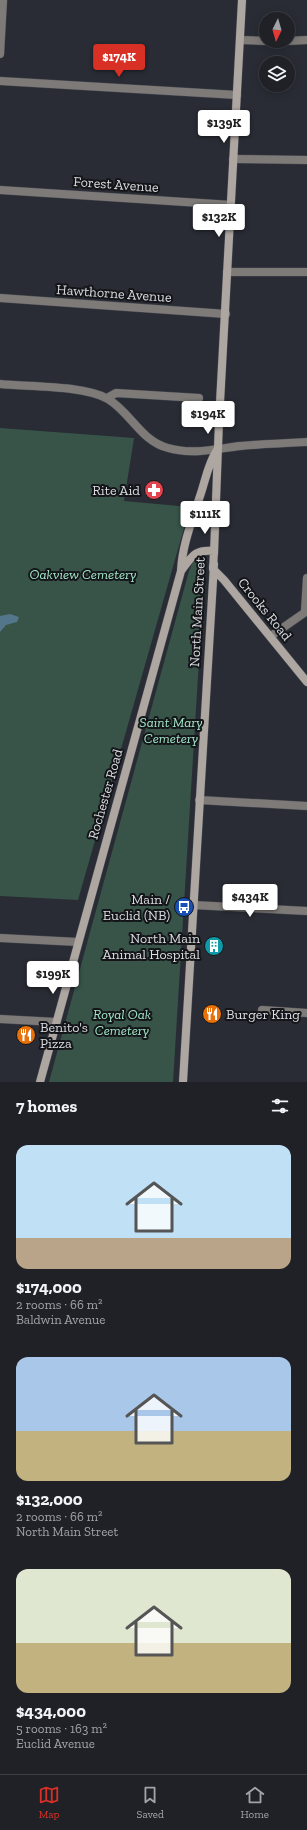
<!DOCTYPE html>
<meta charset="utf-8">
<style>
body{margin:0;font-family:"Zilla Slab",serif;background:#27292f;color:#f1f3f6;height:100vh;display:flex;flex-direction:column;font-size:15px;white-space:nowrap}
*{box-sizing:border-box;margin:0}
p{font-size:13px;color:#a1a3a7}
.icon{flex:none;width:22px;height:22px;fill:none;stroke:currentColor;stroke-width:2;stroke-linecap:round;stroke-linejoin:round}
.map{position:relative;height:1082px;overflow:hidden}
.details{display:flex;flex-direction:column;background:#1f2127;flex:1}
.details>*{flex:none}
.needle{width:26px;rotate:185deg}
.controls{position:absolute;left:259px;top:12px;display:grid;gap:8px}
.controls a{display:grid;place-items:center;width:36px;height:36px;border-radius:50%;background:#1f2127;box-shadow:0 2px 10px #0003,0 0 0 1px #3c3e44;font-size:20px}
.price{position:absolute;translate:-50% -34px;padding:0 9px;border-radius:4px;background:#fff;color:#222;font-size:13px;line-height:26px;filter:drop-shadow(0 1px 2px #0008)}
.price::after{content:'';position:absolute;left:50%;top:24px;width:12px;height:9px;margin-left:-6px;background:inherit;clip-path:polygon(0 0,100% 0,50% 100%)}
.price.active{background:#d93025;color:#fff}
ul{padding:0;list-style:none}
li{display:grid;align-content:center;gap:8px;height:212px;padding:0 16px}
li span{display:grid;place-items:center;height:124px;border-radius:12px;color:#555}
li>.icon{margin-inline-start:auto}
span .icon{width:72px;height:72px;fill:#fffc;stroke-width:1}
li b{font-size:17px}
h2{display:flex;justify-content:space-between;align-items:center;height:48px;padding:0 16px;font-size:17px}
.tab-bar{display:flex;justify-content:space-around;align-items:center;height:56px;border-top:1px solid #3c3e44;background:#1f2127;font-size:11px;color:#a1a3a7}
.tab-bar a{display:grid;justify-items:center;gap:2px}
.tab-bar .active{color:#d93025}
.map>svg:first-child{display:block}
.green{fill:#385448}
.water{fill:#53768a}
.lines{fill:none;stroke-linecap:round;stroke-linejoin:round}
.minor-casing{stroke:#454850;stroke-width:9}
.tertiary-casing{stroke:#454850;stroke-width:9}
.secondary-casing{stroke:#454850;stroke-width:9}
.minor{stroke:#7e7a77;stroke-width:8}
.tertiary{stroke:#7e7a77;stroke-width:8}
.secondary{stroke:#ada6a1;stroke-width:8}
.labels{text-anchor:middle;stroke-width:4;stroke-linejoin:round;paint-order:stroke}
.street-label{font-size:14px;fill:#dbdde2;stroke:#131518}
.poi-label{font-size:14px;fill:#dbdde2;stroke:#131518;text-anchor:end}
.park-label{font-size:14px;font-style:italic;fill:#a3e7c8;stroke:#131518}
</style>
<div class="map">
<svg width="307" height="1082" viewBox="0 0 307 1082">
<rect width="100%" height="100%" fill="#292c34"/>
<path class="green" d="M0,428L134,438L124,501L190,507L78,900L0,896Z
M195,558L204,559L205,563L173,1082H49L189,571Z"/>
<path class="water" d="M10,614L19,617L17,622L6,625L0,632V616Z"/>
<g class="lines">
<g class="minor-casing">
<path id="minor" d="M240,40L266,41
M288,41L307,40
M0,54L3,0
M0,81L237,95
M233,159L307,160
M0,190L231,205
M227,272H307
M0,298L226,314
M107,398L116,393L199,398
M305,611L307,578
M271,636L307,611
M199,800L307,806
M193,905L307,911
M0,938L78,942
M262,1010L307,1013
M0,1019L56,1022"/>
</g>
<g class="tertiary-casing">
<path id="tertiary" d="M0,384C28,387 84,385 108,399C131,413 141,441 168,448C192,455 216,449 240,446C262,444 285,443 307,442"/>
</g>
<g class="secondary-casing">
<path id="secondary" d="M214,554L219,421L242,0
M213,566V569L224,580L307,682
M181,571C182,545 193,518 201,493C206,478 208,464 217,450
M40,1082L181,571C192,557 194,549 214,551L213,569
M183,1082L214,564"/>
</g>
<use href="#minor" class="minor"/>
<use href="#tertiary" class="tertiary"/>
<use href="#secondary" class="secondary"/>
</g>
<defs>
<g id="pharmacy-disc" transform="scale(1)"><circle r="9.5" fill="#e0444e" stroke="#131518"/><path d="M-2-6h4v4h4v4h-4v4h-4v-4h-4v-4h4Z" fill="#fff"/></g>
<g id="bus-disc" transform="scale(1)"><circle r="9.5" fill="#1a4fb4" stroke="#131518"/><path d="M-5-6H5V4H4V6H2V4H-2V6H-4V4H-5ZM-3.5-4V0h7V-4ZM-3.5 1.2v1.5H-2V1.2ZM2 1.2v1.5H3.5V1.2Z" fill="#fff"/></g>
<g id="building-disc" transform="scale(1)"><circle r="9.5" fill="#0f9aa8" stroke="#131518"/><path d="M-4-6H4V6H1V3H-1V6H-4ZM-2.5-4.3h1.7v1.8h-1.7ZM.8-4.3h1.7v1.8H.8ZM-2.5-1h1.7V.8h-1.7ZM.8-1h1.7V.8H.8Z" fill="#fff"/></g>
<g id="restaurant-disc" transform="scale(1)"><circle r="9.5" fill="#e8710a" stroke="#131518"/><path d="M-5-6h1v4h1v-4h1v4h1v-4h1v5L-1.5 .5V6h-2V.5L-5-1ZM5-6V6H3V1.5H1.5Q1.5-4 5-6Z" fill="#fff"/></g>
</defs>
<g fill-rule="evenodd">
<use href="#pharmacy-disc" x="154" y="490"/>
<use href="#bus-disc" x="184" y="907"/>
<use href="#building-disc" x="214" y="946"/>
<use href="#restaurant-disc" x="212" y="1014"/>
<use href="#restaurant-disc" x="26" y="1035"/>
</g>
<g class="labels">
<g class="street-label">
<text transform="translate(116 184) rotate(4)" y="5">Forest Avenue</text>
<text transform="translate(114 293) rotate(4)" y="5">Hawthorne Avenue</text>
<text transform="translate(265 609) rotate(51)" y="5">Crooks Road</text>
<text transform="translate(197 612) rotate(-87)" y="5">North Main Street</text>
<text transform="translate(105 794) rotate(-74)" y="5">Rochester Road</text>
</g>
<g class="poi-label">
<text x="140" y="495">Rite Aid</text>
<text x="170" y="904">Main /<tspan x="170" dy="16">Euclid (NB)</tspan></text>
<text x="200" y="943">North Main<tspan x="200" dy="16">Animal Hospital</tspan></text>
<text x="226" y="1019" text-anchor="start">Burger King</text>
<text x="40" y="1032" text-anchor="start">Benito's<tspan x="40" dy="16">Pizza</tspan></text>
</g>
<g class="park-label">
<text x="83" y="579">Oakview Cemetery</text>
<text x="171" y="727">Saint Mary<tspan x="171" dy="16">Cemetery</tspan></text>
<text x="122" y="1019">Royal Oak<tspan x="122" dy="16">Cemetery</tspan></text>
</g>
</g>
</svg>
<div class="controls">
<a><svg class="needle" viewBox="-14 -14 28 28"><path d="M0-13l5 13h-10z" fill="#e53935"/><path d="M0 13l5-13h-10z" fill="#a1a3a7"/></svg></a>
<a><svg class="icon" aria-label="layers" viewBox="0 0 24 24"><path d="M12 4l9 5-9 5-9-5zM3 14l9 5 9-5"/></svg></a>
</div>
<b class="price active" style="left:119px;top:78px">$174K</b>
<b class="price" style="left:224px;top:144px">$139K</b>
<b class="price" style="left:219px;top:238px">$132K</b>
<b class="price" style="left:208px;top:435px">$194K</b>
<b class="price" style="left:205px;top:535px">$111K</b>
<b class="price" style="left:250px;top:918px">$434K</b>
<b class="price" style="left:53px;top:995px">$199K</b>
</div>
<section class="details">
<h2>7 homes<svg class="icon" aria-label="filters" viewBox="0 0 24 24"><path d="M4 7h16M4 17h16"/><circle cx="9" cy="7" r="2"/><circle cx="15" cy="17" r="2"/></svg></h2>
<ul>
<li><span style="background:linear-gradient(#bfe0f5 75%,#b9a48a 0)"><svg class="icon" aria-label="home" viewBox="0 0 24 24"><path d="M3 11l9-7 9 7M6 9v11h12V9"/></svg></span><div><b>$174,000</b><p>2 rooms · 66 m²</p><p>Baldwin Avenue</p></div></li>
<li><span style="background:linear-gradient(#a9c7e8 60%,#c2b280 0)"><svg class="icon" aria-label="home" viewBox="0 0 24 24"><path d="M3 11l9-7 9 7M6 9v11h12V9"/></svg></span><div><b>$132,000</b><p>2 rooms · 66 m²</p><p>North Main Street</p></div></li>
<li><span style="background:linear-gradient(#dfe7d0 60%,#c2b280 0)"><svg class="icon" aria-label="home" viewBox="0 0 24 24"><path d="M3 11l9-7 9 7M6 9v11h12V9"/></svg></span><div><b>$434,000</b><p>5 rooms · 163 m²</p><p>Euclid Avenue</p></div></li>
</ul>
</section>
<nav class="tab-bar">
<a class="active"><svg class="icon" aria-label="map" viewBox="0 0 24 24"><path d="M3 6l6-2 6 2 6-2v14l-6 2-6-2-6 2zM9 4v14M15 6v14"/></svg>Map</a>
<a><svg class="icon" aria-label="saved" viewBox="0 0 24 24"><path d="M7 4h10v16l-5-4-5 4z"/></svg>Saved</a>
<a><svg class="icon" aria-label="home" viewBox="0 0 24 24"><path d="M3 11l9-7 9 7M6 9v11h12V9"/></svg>Home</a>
</nav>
